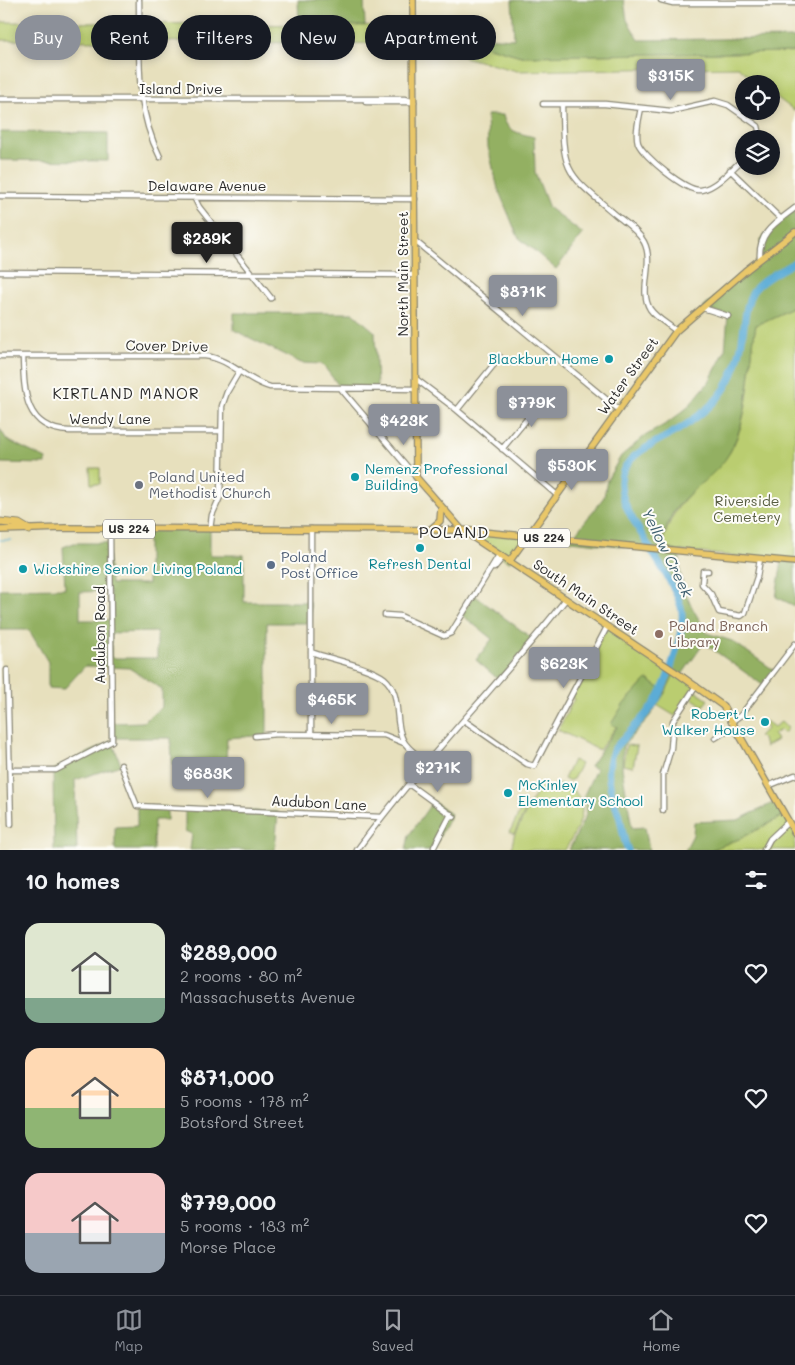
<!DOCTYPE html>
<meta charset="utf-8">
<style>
body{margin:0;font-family:Mali,sans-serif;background:#20242c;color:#f1f3f6;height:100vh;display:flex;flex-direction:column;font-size:19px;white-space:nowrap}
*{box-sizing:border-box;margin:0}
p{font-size:16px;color:#9ea1a6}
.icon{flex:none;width:28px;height:28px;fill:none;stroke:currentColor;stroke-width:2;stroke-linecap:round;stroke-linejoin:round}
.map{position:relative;height:850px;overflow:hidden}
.side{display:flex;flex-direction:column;background:#171b24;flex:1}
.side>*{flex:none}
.top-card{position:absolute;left:15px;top:15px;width:500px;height:45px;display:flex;gap:10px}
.tools{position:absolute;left:735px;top:75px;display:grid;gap:10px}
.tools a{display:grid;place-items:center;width:45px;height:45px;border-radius:50%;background:#171b24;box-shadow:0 2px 8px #0003;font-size:25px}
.price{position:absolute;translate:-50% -42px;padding:0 11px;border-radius:5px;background:#8c9099;color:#fff;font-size:16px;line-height:32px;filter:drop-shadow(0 1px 2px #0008)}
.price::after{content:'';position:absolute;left:50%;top:30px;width:15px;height:11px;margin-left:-8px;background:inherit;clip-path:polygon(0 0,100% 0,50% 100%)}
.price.selected{background:#222;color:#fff}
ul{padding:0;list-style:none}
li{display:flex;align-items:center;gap:15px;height:125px;padding:0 25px}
li span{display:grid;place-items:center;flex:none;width:140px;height:100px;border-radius:15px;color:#555}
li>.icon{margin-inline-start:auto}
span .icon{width:60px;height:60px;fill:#fffc;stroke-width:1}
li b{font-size:21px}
h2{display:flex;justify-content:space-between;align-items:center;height:60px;padding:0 25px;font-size:21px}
.tag{padding:0 18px;border-radius:22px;background:#171b24;box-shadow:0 2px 8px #0003;font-size:18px;line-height:45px}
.tag.selected{background:#8c9099;color:#fff}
.tabs{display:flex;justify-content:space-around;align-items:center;height:70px;border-top:1px solid #363941;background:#171b24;font-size:14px;color:#9ea1a6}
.tabs a{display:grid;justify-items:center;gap:2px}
.tabs .selected{color:#8c9099}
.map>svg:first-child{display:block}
.green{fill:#bacd70;stroke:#727c4e}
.forest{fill:#93b062;stroke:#5f6e46;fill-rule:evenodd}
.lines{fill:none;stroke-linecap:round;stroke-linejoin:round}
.stream{stroke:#5bacd6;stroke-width:1}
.river{stroke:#5bacd6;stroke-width:7}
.minor-casing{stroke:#898674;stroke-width:7}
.major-casing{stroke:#898674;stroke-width:8}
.highway-casing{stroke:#898674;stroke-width:9}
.minor{stroke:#fff;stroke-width:4.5}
.major{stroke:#e9c769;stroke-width:5.5}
.highway{stroke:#e9c769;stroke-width:7}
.culture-dot{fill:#0f9aa8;stroke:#fdfcf7;stroke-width:2}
.worship-dot{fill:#6b7280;stroke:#fdfcf7;stroke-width:2}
.service-dot{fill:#5c6f8a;stroke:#fdfcf7;stroke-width:2}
.education-dot{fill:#8d6e63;stroke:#fdfcf7;stroke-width:2}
.labels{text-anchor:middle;stroke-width:4;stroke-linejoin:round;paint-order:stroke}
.shield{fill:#fdfcf7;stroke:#6a6a68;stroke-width:1}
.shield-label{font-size:12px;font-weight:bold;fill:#2b2b2b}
.street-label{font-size:14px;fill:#2b2b2b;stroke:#fdfcf7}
.culture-label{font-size:14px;fill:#0d838f;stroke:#fdfcf7;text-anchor:start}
.worship-label{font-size:14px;fill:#5b616d;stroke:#fdfcf7;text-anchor:start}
.park-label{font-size:14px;fill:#565c40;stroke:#fdfcf7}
.service-label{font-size:14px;fill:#4e5e75;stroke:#fdfcf7;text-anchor:start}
.education-label{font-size:14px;fill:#785e54;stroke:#fdfcf7;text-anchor:start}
.neighbourhood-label{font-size:15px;letter-spacing:1px;fill:#2b2b2b;stroke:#fdfcf7}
.water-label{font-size:15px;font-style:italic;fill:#3e5f6f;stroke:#fdfcf7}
.quarter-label{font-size:16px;letter-spacing:1px;fill:#2b2b2b;stroke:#fdfcf7}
</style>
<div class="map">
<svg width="795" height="850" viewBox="0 0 795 850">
<rect width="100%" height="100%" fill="#fdfcf7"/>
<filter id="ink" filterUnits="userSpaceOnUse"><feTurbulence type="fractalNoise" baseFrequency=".02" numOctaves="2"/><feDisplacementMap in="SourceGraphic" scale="10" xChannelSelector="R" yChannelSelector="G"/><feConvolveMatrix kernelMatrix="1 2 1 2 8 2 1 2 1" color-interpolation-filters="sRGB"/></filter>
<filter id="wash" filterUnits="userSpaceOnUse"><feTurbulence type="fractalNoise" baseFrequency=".0096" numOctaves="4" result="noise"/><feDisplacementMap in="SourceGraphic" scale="20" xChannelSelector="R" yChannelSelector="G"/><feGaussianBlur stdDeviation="1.12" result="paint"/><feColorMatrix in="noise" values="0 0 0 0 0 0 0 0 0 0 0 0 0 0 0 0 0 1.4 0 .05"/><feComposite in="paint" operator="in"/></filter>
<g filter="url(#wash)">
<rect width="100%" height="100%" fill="#e7e0bd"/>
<path class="green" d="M0,22L414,26L521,56L795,52V111L771,93V84H759L738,67L517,71L414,44L0,40Z
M795,307V562L661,549C671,510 681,502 709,474C716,467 725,460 730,452C752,413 748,367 756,325Z
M90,468H100V484H91Z
M462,530L527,537L509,562Z
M607,627L669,668L662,690L647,679L623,705L612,724L617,726L599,750L558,730L574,699L571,697Z
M675,671L696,686L694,690L708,700L703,706L689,696L675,716L657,705Z
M766,721L774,727L781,722L788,728L784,733L781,730L773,734L777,740L765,747L763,739L758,736L767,729L764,723Z
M626,745L637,746L633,767L623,765Z
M573,760L581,764L573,779L568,781L564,779Z
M541,782L546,784L544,789C554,784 564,782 573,790C593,807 575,833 565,850H511L514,836Z
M524,803L528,805L514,834L510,832Z
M785,815L795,833V850H710L739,839Z"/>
<path class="forest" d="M298,0H364L365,26L299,25Z
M512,0H624L627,20L639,40L795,38V52L521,56L479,44L481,37L514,39Z
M487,115H503C506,132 519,133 534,137L535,172L549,208L583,234L556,269L518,237L498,189L488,147Z
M0,132L108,133V161L0,160Z
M795,208V307L756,325C748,368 751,412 730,452C717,476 690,488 675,510C667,522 664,535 661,549L680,551C678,588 689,602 707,633L732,641L775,671L764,686L704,643L681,676L675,672L665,693L650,716L623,746L622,768L632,828L645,827L649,850H569L586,815L584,795L596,769L590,766L617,727L611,724L623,705L647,679L662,690C671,670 687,629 681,607C676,587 661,567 650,549L570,541L604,497L607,480L621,456L645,436L669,422L687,408L709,382L725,351L728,315L703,308L760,258L761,239Z
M234,313H353L375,332L377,389L342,390L322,364L301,363L234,330Z
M0,429L7,440L46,459V464L0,463Z
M148,529H210V555H244V602H310L311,623H267V735L227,738L226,768L172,764L171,738H112V723L143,722L162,707V689L129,668L85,666L64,689L48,688V662L29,630H0V589L65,588L63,547L74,543H107L111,584H148ZM110,591V620H80V592ZM157,632V658H111V633Z
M782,561L795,562V606L776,597Z
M474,595L533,639L499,680L476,660L492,639L462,615Z
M112,741L121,765L75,780L77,850H54L53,770Z
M433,801L451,814L433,850H406L409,835Z
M777,801L785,815L739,839L710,850H685L693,835L694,822L738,820Z
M137,806L167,807V820H154L153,850H115V827L137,826Z
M185,808L278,812L275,850H190L192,834L185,831Z"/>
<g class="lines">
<path class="stream" d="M0,540H11"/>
<path class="river" d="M628,850C623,840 623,830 620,819C613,796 602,773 614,749C627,733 645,718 656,701C667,683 687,627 681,607C674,584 657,561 645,540C635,523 620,502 621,481C622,453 662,441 681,428C692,421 705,411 714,402C732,384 740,358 743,333C745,320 746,301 754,290C764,278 782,270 795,262"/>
</g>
</g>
<g filter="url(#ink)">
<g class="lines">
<g class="minor-casing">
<path id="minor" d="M139,0C140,56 134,106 160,157
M661,0L673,3H795
M0,99H406L414,102
M366,102H413
M543,104H605L671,111L715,101L728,105L758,126L761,139
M562,104C563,174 564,171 616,215C626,223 638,231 644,242C655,263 638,290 650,309C656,318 668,324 676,331
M641,108C639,119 635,132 638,143C643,156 686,192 701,190C716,188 733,168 744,158
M730,170L781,219
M0,196L415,199
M194,197L199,207L271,298
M415,241L618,409
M760,258C758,232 776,223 795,208
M0,272L415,275
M703,308L728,316
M0,356H205C231,359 246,381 270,387L416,389
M23,356C24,391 24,429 69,431H221
M416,379L457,410L557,495
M342,390L416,477
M457,410L500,357
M502,449L547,395
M210,529L212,515L220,497L222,406L227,392L240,370
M311,529V734
M491,568H494L503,557
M708,571H703L702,584L711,594L719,612L741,616L745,613L757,577L760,559
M385,615L400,616L444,636L451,633L499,555
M311,652C330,659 370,667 384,678C403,694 393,721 403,740C407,749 420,757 428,764
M7,670L11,824
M465,721L527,764L534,766L607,627
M731,722L741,715L795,644
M255,736L277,734L384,735L404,743
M715,738L734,726
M121,765L137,806L381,817
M11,770H56L112,741L110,528
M410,785L454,817
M768,786L795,775
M663,810V775L671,748L673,721L696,686
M434,847L451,814
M357,850C421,762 499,685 566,599
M764,850L770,839L788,822"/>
</g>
<g class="major-casing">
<path id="major" d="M413,0L416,477L462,530L677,673L723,706L795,833
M431,529L440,521L441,508
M0,530L65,528L462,530L795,562
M509,562L676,331L745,271L795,232"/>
</g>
<g class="highway-casing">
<path id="highway" d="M0,522L19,524L29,530"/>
</g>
<use href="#minor" class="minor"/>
<use href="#major" class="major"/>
<use href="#highway" class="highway"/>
</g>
</g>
<g class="culture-dot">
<circle cx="609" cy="359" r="5"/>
<circle cx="355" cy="477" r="5"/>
<circle cx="420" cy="548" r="5"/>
<circle cx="23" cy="569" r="5"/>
<circle cx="765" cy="722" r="5"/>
<circle cx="508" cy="793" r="5"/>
</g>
<circle class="worship-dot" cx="139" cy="485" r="5"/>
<circle class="service-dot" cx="271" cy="565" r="5"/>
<circle class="education-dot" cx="659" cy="634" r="5"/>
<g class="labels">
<g class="shield">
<rect x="103" y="519.5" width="52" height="19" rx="4"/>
<rect x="518" y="528.5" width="52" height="19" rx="4"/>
</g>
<g class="shield-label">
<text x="129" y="533">US 224</text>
<text x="544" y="542">US 224</text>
</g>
<g class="street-label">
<text x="181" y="94">Island Drive</text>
<text x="207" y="191">Delaware Avenue</text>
<text transform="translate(403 274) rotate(-90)" y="5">North Main Street</text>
<text transform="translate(167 346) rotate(1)" y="5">Cover Drive</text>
<text transform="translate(628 376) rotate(-54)" y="5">Water Street</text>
<text x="110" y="424">Wendy Lane</text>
<text transform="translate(586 597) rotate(34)" y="5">South Main Street</text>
<text transform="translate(100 635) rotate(-90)" y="5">Audubon Road</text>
<text transform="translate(319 803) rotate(3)" y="5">Audubon Lane</text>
</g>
<g class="culture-label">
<text x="599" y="364" text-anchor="end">Blackburn Home</text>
<text x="365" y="474">Nemenz Professional<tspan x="365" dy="16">Building</tspan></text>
<text x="420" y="569" text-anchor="middle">Refresh Dental</text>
<text x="33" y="574">Wickshire Senior Living Poland</text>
<text x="755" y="719" text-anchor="end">Robert L.<tspan x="755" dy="16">Walker House</tspan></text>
<text x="518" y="790">McKinley<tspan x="518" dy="16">Elementary School</tspan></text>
</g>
<g class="worship-label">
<text x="149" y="482">Poland United<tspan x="149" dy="16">Methodist Church</tspan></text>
</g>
<g class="park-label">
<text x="747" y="506">Riverside<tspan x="747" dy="16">Cemetery</tspan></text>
</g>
<g class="service-label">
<text x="281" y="562">Poland<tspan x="281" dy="16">Post Office</tspan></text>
</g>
<g class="education-label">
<text x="669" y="631">Poland Branch<tspan x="669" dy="16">Library</tspan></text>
</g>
<g class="neighbourhood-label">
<text x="126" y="399">KIRTLAND MANOR</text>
</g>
<g class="water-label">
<text transform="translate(667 553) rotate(64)" y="5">Yellow Creek</text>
</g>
<g class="quarter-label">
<text x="454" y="538">POLAND</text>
</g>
</g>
</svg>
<div class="tools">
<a><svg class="icon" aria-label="locate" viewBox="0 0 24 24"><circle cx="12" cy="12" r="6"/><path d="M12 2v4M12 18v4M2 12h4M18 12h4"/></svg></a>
<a><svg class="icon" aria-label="layers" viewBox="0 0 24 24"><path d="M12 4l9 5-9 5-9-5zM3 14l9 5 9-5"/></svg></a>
</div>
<b class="price" style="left:671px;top:101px">$315K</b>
<b class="price selected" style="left:207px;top:264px">$289K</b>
<b class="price" style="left:523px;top:317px">$871K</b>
<b class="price" style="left:532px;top:428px">$779K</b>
<b class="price" style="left:404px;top:446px">$423K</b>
<b class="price" style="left:572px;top:491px">$530K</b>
<b class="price" style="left:564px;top:689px">$623K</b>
<b class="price" style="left:332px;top:725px">$465K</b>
<b class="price" style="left:438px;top:793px">$271K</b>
<b class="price" style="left:208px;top:799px">$683K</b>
<div class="top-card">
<a class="tag selected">Buy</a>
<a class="tag">Rent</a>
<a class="tag">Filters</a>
<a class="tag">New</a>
<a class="tag">Apartment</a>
</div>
</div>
<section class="side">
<h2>10 homes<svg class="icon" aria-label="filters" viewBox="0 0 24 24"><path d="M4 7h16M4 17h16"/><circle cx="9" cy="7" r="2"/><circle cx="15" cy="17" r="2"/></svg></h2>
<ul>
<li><span style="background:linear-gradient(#dfe7d0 75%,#7fa58c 0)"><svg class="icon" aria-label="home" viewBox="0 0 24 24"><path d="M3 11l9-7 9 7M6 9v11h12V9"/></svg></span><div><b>$289,000</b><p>2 rooms · 80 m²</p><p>Massachusetts Avenue</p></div><svg class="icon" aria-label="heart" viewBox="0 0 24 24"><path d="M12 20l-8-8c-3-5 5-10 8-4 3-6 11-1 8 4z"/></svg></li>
<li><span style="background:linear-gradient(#ffd9b3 60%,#8fb573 0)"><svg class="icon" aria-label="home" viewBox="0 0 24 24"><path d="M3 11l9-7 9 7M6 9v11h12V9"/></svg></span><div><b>$871,000</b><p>5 rooms · 178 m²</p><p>Botsford Street</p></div><svg class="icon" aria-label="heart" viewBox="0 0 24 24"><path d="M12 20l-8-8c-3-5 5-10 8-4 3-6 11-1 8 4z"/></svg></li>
<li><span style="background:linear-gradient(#f6c9c9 60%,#9aa5b1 0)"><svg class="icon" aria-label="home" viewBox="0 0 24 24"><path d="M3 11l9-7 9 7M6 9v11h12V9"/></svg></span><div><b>$779,000</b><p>5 rooms · 183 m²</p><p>Morse Place</p></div><svg class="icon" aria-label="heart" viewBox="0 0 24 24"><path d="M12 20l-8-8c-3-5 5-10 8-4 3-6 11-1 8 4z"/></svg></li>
</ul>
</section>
<nav class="tabs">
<a class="selected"><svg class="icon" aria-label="map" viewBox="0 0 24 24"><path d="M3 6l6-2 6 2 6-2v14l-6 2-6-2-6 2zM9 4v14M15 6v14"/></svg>Map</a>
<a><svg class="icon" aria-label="saved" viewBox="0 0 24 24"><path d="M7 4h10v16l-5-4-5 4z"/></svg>Saved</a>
<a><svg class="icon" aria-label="home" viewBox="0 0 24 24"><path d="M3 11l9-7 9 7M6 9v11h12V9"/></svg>Home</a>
</nav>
